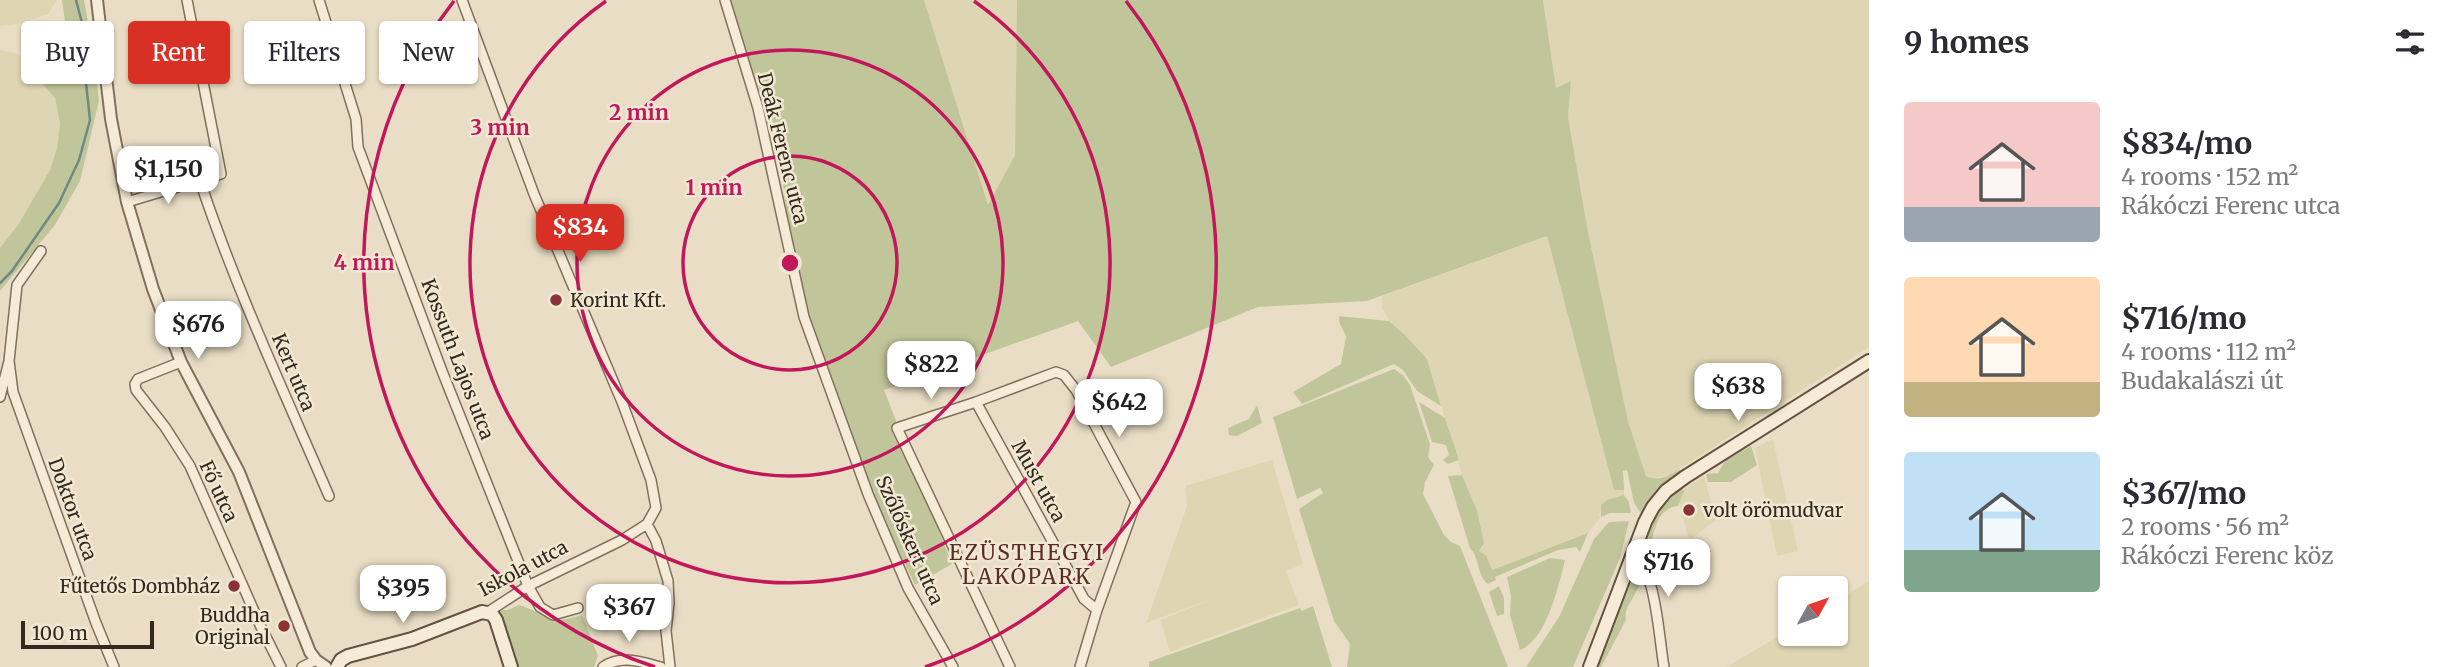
<!DOCTYPE html>
<meta charset="utf-8">
<style>
body{margin:0;font-family:Merriweather,serif;background:#f2f2f3;color:#2b2b33;height:100vh;display:flex;flex-direction:column;font-size:26px;white-space:nowrap}
*{box-sizing:border-box;margin:0}
p{font-size:23px;color:#7c7c81}
.icon{flex:none;width:38px;height:38px;fill:none;stroke:currentColor;stroke-width:2;stroke-linecap:round;stroke-linejoin:round}
.map{position:relative;flex:1;overflow:hidden}
.drawer{display:flex;flex-direction:column;background:#fff;width:595px}
.drawer>*{flex:none}
.hud{position:absolute;left:21px;top:21px;width:665px;height:63px;display:flex;gap:14px}
.needle{width:46px;rotate:50deg}
.fabs{position:absolute;left:1778px;top:576px;display:grid;gap:14px}
.fabs a{display:grid;place-items:center;width:70px;height:70px;border-radius:7px;background:#fff;box-shadow:0 2px 5px #0004;font-size:35px}
.scale{position:absolute;left:21px;bottom:18px;width:133px;box-sizing:border-box;padding-left:7px;border:4px solid #33291f;border-top:0;font-size:19px;line-height:24px;white-space:nowrap;color:#33291f;-webkit-text-stroke:5px #f1e8d3;paint-order:stroke}
.price{position:absolute;translate:-50% -60px;padding:0 16px;border-radius:14px;background:#fff;color:#222;font-size:23px;line-height:46px;filter:drop-shadow(0 2px 4px #0008)}
.price::after{content:'';position:absolute;left:50%;top:42px;width:21px;height:16px;margin-left:-10px;background:inherit;clip-path:polygon(0 0,100% 0,50% 100%)}
.price.on{background:#d93025;color:#fff}
ul{padding:0;list-style:none}
li{display:flex;align-items:center;gap:21px;height:175px;padding:0 35px}
li span{display:grid;place-items:center;flex:none;width:196px;height:140px;border-radius:7px;color:#555}
li>.icon{margin-inline-start:auto}
span .icon{width:84px;height:84px;fill:#fffc;stroke-width:1}
li b{font-size:30px}
h2{display:flex;justify-content:space-between;align-items:center;height:84px;padding:0 35px;font-size:30px}
.tag{padding:0 24px;border-radius:7px;background:#fff;box-shadow:0 2px 5px #0004;font-size:24px;line-height:63px}
.tag.on{background:#d93025;color:#fff}
main{display:flex;flex:1;min-height:0}
.map>svg:first-child{display:block}
.farmland{fill:#ded6b3}
.green{fill:#c1c69a}
.lines{fill:none;stroke-linecap:round;stroke-linejoin:round}
.stream{stroke:#6e8a82;stroke-width:2.5}
.minor-casing{stroke:#82705d;stroke-width:12}
.tertiary-casing{stroke:#82705d;stroke-width:14}
.secondary-casing{stroke:#645140;stroke-width:16}
.minor{stroke:#f5ebd7;stroke-width:9}
.tertiary{stroke:#f5ebd7;stroke-width:10}
.secondary{stroke:#f5ebd7;stroke-width:12}
.ring{fill:none;stroke:#c2185b;stroke-width:3.5}
.poi-dot{fill:#8a3336;stroke:#f1e8d3;stroke-width:2.5}
.labels{text-anchor:middle;stroke-width:5;stroke-linejoin:round;paint-order:stroke}
.street-label{font-size:19px;fill:#33291f;stroke:#f1e8d3}
.poi-label{font-size:19px;fill:#33291f;stroke:#f1e8d3;text-anchor:start}
.neighbourhood-label{font-size:21px;letter-spacing:2px;fill:#5b2e23;stroke:#f1e8d3}
.centre{fill:#c2185b;stroke:#f1e8d3;stroke-width:3.5}
.ring-label{font-size:21px;text-anchor:middle;font-weight:bold;fill:#c2185b;stroke:#f1e8d3;stroke-width:5;stroke-linejoin:round;paint-order:stroke}
</style>
<main>
<div class="map">
<svg width="1869" height="667" viewBox="0 0 1869 667">
<rect width="100%" height="100%" fill="#e9dec5"/>
<path class="farmland" d="M0,0H57L48,14L17,24L0,26Z
M924,0H1017L1015,155L988,206Z
M1543,0H1869V347L1670,475L1652,479L1646,476L1628,421L1588,232L1568,117L1571,81L1556,89Z
M0,50L16,53L35,64L36,77L55,98L60,124L57,148L50,170L18,225L0,248Z
M1547,236L1614,490H1624V495L1607,500L1599,515L1601,517L1588,533L1492,570L1486,555L1479,551L1477,510L1462,475L1427,359L1405,335L1389,321L1382,308V296Z
M1773,439L1798,551L1777,556L1755,448Z
M1272,460L1303,564L1286,571L1299,605L1170,652L1160,620L1218,597L1146,623L1187,506L1185,486Z
M1704,476L1716,520L1689,540L1677,494Z
M1869,581V667H1727L1790,629V634H1836V601Z"/>
<path class="green" d="M62,0H84L93,50L69,49Z
M723,0H924L988,205L1015,155L1017,0H1543L1556,88L1571,81L1568,117L1588,232L1628,421L1646,476C1657,482 1669,476 1679,470L1681,474L1642,515L1634,503L1627,470L1623,471L1624,490H1614L1547,236L1367,301L1258,307L1111,367L1078,321L884,390L952,564L915,585L857,463L794,275L777,132Z
M39,54L71,62L89,63L96,74L99,101L80,181L55,225L0,291V248L18,225L50,170L57,148L60,124L55,98L36,77L35,64Z
M1339,316L1389,321L1405,335L1427,359L1441,406L1417,391L1403,370L1394,364L1302,404L1293,392L1341,364L1346,336L1339,322Z
M1394,369L1403,375L1410,385L1430,444L1428,457L1434,465L1425,482L1423,494L1444,535L1451,542L1460,546L1508,667H1347L1350,644L1334,621L1299,509L1323,493L1320,488L1297,499L1273,417Z
M1419,402L1445,418L1459,460L1448,464L1443,460L1449,455L1446,445L1432,442Z
M1257,405L1262,423L1237,436L1229,435L1228,428L1249,419Z
M1751,446L1757,465L1731,482H1708L1706,474L1718,473L1726,459Z
M1462,475L1477,510L1484,543L1479,551L1486,555L1492,570L1588,533L1580,552L1576,547L1558,550L1495,577L1496,580L1488,584C1477,576 1480,558 1470,548L1448,476Z
M1679,489H1683L1684,491L1678,506C1656,508 1654,534 1649,551H1644C1641,526 1661,505 1679,489Z
M1624,495L1629,502L1631,513H1610L1601,517V505L1607,500Z
M1629,521L1620,558L1573,667H1526L1559,617L1594,539L1609,522Z
M1550,558L1565,560C1559,584 1547,640 1520,650L1510,615L1511,596L1507,577Z
M1634,577L1640,580C1639,595 1623,605 1626,620L1601,667H1596L1617,612Z
M1499,586L1504,598V614L1497,616L1489,592Z
M519,605C548,614 548,626 582,615L598,656L594,667H518L500,617L501,610H508Z
M1313,606L1332,667H1149V662L1300,608L1302,611Z"/>
<g class="lines">
<path class="stream" d="M76,0L82,23L83,52
M0,283L12,271L59,203L79,160L90,120L84,64"/>
<g class="minor-casing">
<path id="minor" d="M319,0L356,119L358,147L442,371L528,586L540,607L553,615L578,608
M462,0L534,194L622,402L651,480L656,508L647,524L622,540L528,586L488,612
M725,0L758,108L804,317L868,494L908,588L953,667
M200,181C236,289 284,392 329,496
M127,202L221,174L187,0
M9,361L13,392L96,623L114,667
M181,362L138,379L135,384L136,390L165,427L190,466L261,627L281,667
M0,397L9,361L17,285L41,251
M976,402L1084,599L1097,610
M647,524L656,541L668,581L669,603L666,631L670,667
M1633,552C1656,569 1659,639 1664,667
M302,667L316,660
M603,667C621,654 641,662 661,667
M1010,667L897,428L976,402L1056,372L1064,375L1076,390L1136,502L1097,610L1080,667"/>
</g>
<g class="tertiary-casing">
<path id="tertiary" d="M97,0L111,119L127,202L153,289L181,362L239,472L310,652L316,660L326,667"/>
</g>
<g class="secondary-casing">
<path id="secondary" d="M337,667L341,660L348,656L412,639L482,612L492,614L496,620L511,667
M1590,667L1645,522L1653,507L1666,491L1685,477L1869,361"/>
</g>
<use href="#minor" class="minor"/>
<use href="#tertiary" class="tertiary"/>
<use href="#secondary" class="secondary"/>
</g>
<g class="ring">
<circle cx="790" cy="263" r="107"/>
<circle cx="790" cy="263" r="213"/>
<path d="M974 1A320 320 0 1 1 606 1"/>
<path d="M655 667A426 426 0 0 1 454 1M1126 1A426 426 0 0 1 925 667"/>
</g>
<g class="poi-dot">
<circle cx="556" cy="300" r="7"/>
<circle cx="1689" cy="510" r="7"/>
<circle cx="234" cy="586" r="7"/>
<circle cx="284" cy="626" r="7"/>
</g>
<g class="labels">
<g class="street-label">
<text transform="translate(783 148) rotate(76)" y="7">Deák Ferenc utca</text>
<text transform="translate(458 359) rotate(69)" y="7">Kossuth Lajos utca</text>
<text transform="translate(294 372) rotate(67)" y="7">Kert utca</text>
<text transform="translate(1039 481) rotate(61)" y="7">Must utca</text>
<text transform="translate(219 491) rotate(65)" y="7">Fő utca</text>
<text transform="translate(73 509) rotate(70)" y="7">Doktor utca</text>
<text transform="translate(910 540) rotate(66)" y="7">Szőlőskert utca</text>
<text transform="translate(523 568) rotate(-28)" y="7">Iskola utca</text>
</g>
<g class="poi-label">
<text x="570" y="307">Korint Kft.</text>
<text x="1703" y="517">volt örömudvar</text>
<text x="220" y="593" text-anchor="end">Fűtetős Dombház</text>
<text x="270" y="622" text-anchor="end">Buddha<tspan x="270" dy="22">Original</tspan></text>
</g>
<g class="neighbourhood-label">
<text x="1027" y="560">EZÜSTHEGYI<tspan x="1027" dy="24">LAKÓPARK</tspan></text>
</g>
</g>
<circle cx="790" cy="263" r="10" class="centre"/>
<g class="ring-label">
<text x="639" y="120">2 min</text>
<text x="500" y="135">3 min</text>
<text x="714" y="195">1 min</text>
<text x="364" y="270">4 min</text>
</g>
</svg>
<div class="fabs">
<a><svg class="needle" viewBox="-14 -14 28 28"><path d="M0-13l5 13h-10z" fill="#e53935"/><path d="M0 13l5-13h-10z" fill="#7c7c81"/></svg></a>
</div>
<div class="scale">100 m</div>
<b class="price" style="left:168px;top:206px">$1,150</b>
<b class="price on" style="left:580px;top:264px">$834</b>
<b class="price" style="left:198px;top:361px">$676</b>
<b class="price" style="left:931px;top:401px">$822</b>
<b class="price" style="left:1738px;top:423px">$638</b>
<b class="price" style="left:1119px;top:439px">$642</b>
<b class="price" style="left:1668px;top:599px">$716</b>
<b class="price" style="left:403px;top:625px">$395</b>
<b class="price" style="left:629px;top:644px">$367</b>
<div class="hud">
<a class="tag">Buy</a>
<a class="tag on">Rent</a>
<a class="tag">Filters</a>
<a class="tag">New</a>
</div>
</div>
<section class="drawer">
<h2>9 homes<svg class="icon" aria-label="filters" viewBox="0 0 24 24"><path d="M4 7h16M4 17h16"/><circle cx="9" cy="7" r="2"/><circle cx="15" cy="17" r="2"/></svg></h2>
<ul>
<li><span style="background:linear-gradient(#f6c9c9 75%,#9aa5b1 0)"><svg class="icon" aria-label="home" viewBox="0 0 24 24"><path d="M3 11l9-7 9 7M6 9v11h12V9"/></svg></span><div><b>$834/mo</b><p>4 rooms · 152 m²</p><p>Rákóczi Ferenc utca</p></div></li>
<li><span style="background:linear-gradient(#ffd9b3 75%,#c2b280 0)"><svg class="icon" aria-label="home" viewBox="0 0 24 24"><path d="M3 11l9-7 9 7M6 9v11h12V9"/></svg></span><div><b>$716/mo</b><p>4 rooms · 112 m²</p><p>Budakalászi út</p></div></li>
<li><span style="background:linear-gradient(#bfe0f5 70%,#7fa58c 0)"><svg class="icon" aria-label="home" viewBox="0 0 24 24"><path d="M3 11l9-7 9 7M6 9v11h12V9"/></svg></span><div><b>$367/mo</b><p>2 rooms · 56 m²</p><p>Rákóczi Ferenc köz</p></div></li>
</ul>
</section>
</main>
